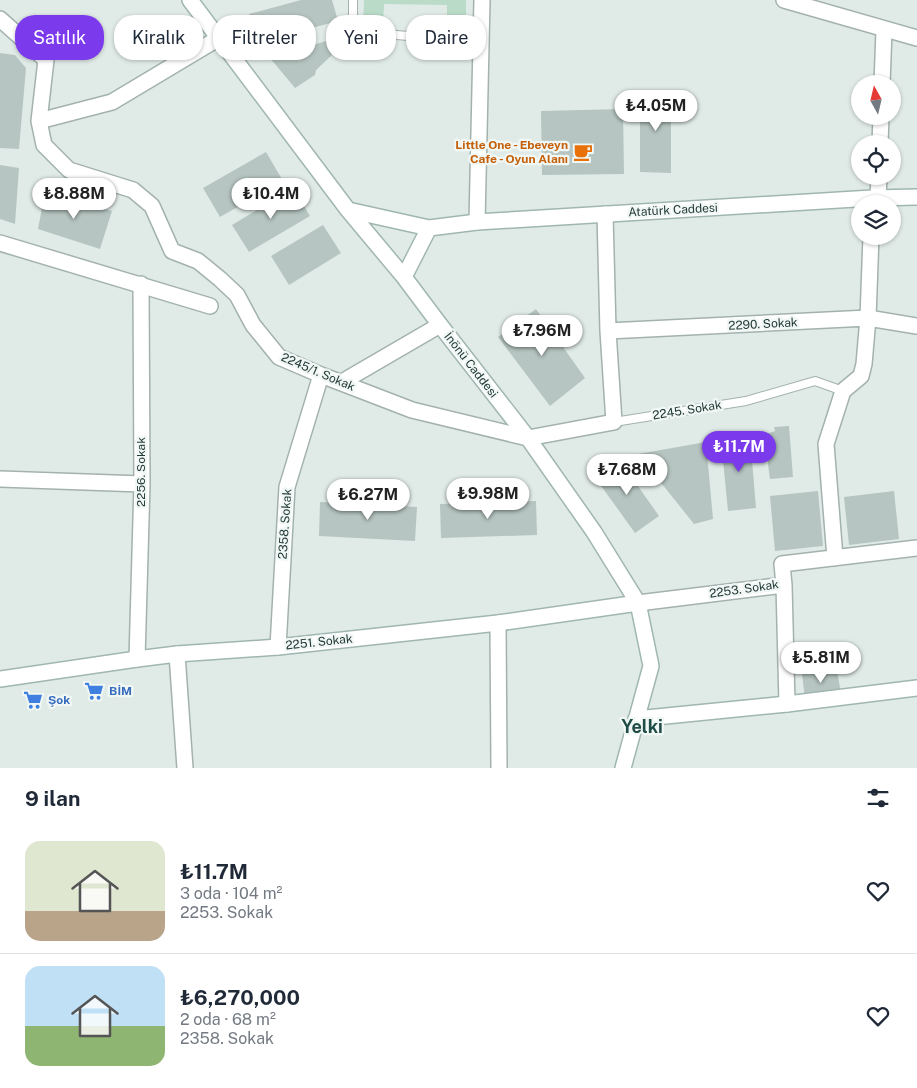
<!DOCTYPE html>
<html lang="tr">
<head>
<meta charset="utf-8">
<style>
	:root { --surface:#fff; --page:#f6f6f7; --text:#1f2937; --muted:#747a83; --line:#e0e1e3; --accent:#7c3aed }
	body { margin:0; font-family:"Public Sans",sans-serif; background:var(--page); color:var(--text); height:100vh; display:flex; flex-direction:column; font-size:19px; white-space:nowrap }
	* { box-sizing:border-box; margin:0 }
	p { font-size:16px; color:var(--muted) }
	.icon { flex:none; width:28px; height:28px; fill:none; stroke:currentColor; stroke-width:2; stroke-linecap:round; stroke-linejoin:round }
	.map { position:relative; height:768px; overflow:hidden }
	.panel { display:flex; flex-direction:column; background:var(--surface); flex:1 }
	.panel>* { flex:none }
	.guide { position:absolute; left:15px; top:15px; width:500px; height:45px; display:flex; gap:10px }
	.needle { width:32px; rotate:352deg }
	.fabs { position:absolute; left:851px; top:75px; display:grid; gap:10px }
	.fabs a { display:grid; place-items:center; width:50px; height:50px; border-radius:50%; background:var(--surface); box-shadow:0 1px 4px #0004; font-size:25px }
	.price { position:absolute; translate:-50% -42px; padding:0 11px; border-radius:18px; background:#fff; color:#222; font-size:16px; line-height:32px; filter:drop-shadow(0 1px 2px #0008) }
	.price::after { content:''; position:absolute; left:50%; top:30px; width:15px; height:11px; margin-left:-8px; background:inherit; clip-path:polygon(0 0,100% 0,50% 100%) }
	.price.selected { background:var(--accent); color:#fff }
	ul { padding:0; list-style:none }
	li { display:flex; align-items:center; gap:15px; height:125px; padding:0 25px }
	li+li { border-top:1px solid var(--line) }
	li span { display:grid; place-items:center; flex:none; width:140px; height:100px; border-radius:15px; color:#555 }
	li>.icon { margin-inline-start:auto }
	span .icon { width:60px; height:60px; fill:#fffc; stroke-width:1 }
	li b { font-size:21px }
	h2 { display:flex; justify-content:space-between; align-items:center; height:60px; padding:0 25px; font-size:21px }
	.chip { padding:0 18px; border-radius:20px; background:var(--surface); box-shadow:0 1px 4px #0004; font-size:18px; line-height:45px }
	.chip.selected { background:var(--accent); color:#fff }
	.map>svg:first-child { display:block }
	.green { fill:#badbc7 }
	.building { fill:#b6c5c1 }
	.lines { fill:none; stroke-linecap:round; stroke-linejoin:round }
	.lane-casing { stroke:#a3b2af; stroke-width:10 }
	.street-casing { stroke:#a3b2af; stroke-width:18 }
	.secondary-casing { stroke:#a0b6b1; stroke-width:18 }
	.lane { stroke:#fff; stroke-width:8 }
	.street { stroke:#fff; stroke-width:15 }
	.secondary { stroke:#fff; stroke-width:15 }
	.labels { text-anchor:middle; stroke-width:4.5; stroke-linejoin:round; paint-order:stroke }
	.food-label { font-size:12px; font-weight:bold; fill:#c56008; stroke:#f1f7f5; text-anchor:end }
	.street-label { font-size:12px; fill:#223a37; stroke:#f1f7f5 }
	.shop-label { font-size:12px; font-weight:bold; fill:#366cbe; stroke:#f1f7f5; text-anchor:start }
	.district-label { font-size:18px; font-weight:bold; fill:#1f4c47; stroke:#f1f7f5 }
</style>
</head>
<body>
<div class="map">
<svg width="917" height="768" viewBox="0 0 917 768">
	<rect width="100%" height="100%" fill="#e0ebe7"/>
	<path class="green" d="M364 0H466V28H447V5L384 4 383 27H363Z"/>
	<path class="building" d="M301 0H332L338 21 256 43 249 14Z
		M346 35 347 41 316 70 315 75 295 88 270 58Z
		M0 53 15 55 26 68 19 149 0 148Z
		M640 91H671V173L640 172Z
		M623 109 624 174 542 175 541 111Z
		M266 152 283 181 220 217 203 188Z
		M0 165 19 168 15 224 0 219Z
		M293 188 310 216 249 252 232 225Z
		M45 192 112 211 100 249 38 229Z
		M323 225 341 253 289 285 271 256Z
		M536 309 585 378 550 406 498 337Z
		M789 426 793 477 770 479 764 435 775 431 774 427Z
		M750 436 756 508 728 511 721 439Z
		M706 442 713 519 694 524 638 454Z
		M619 459 659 516 635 533 594 476Z
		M818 491 823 546 775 551 770 496Z
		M894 491 899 539 849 545 844 497Z
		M536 501 537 535 441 538 440 504Z
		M320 502 417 507 415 541 319 536Z
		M837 670 841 694 805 699 802 674Z"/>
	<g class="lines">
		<g class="lane-casing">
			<path id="lane" d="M353 0V25L360 32 481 42
				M614 422 746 401 815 381 843 391"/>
		</g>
		<g class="street-casing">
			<path id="street" d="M784 0 917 38
				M0 19 46 60 39 121 44 145 69 170 133 190 152 206 172 251 198 261 220 279 237 295 253 325 279 357 321 375 412 410 528 438 614 422 608 331 605 214
				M882 84 884 30
				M39 121 112 102 219 38
				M880 144 881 116
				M878 199 879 176
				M477 222 482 0
				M0 243 210 306
				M608 331 868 318 917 326
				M342 382 440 325
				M0 479 142 484
				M835 558 826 444 843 391 861 376 864 364 868 318 871 236
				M784 585 787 704
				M638 603 784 585 782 564 917 548
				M498 623 499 768
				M278 647 287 487 321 375
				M177 654 185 768
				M137 659 142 484 141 284"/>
		</g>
		<g class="secondary-casing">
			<path id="secondary" d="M190 0 348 210 404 277 440 325 528 438 594 532 638 603 651 666 623 768
				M348 210 429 228 477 222 872 198 917 197
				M404 277 429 228
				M0 679 137 659 177 654 278 647 498 623 638 603
				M636 719 787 704 917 688"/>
		</g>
		<use href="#lane" class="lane"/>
		<use href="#street" class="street"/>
		<use href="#secondary" class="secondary"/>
	</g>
	<defs>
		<g id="cafe-bare" transform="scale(1.5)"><path d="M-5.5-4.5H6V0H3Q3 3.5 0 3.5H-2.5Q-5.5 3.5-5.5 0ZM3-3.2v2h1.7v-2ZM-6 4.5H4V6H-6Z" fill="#e8710a" stroke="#f1f7f5" stroke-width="2.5" paint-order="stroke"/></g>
		<g id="supermarket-bare" transform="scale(1.5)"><path d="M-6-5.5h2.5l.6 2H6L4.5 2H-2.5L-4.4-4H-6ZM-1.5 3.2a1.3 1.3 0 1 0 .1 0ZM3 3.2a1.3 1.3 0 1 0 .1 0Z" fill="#3f7fe0" stroke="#f1f7f5" stroke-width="2.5" paint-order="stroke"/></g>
	</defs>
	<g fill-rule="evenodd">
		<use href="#cafe-bare" x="583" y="152"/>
		<use href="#supermarket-bare" x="94" y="691"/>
		<use href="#supermarket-bare" x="33" y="700"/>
	</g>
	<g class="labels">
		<g class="food-label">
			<text x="568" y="149">Little One - Ebeveyn<tspan x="568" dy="14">Cafe - Oyun Alanı</tspan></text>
		</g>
		<g class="street-label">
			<text transform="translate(673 210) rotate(-3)" y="4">Atatürk Caddesi</text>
			<text transform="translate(763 324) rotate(-3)" y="4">2290. Sokak</text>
			<text transform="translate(471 365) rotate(52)" y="4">İnönü Caddesi</text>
			<text transform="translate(318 372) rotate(23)" y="4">2245/1. Sokak</text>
			<text transform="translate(687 410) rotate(-9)" y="4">2245. Sokak</text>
			<text transform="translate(141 472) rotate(-90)" y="4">2256. Sokak</text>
			<text transform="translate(285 524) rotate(-86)" y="4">2358. Sokak</text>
			<text transform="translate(744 589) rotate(-8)" y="4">2253. Sokak</text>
			<text transform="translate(319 642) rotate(-6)" y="4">2251. Sokak</text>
		</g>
		<g class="shop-label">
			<text x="109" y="695">BİM</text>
			<text x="48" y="704">Şok</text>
		</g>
		<g class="district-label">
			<text x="642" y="733">Yelki</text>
		</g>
	</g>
</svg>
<div class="fabs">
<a><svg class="needle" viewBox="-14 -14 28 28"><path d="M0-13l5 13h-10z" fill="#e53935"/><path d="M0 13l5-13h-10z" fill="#747a83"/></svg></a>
<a><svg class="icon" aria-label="locate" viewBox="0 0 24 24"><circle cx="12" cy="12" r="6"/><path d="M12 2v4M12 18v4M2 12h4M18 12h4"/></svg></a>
<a><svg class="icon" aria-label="layers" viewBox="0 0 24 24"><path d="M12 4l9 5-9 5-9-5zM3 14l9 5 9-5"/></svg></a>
</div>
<b class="price" style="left:656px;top:132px">₺4.05M</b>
<b class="price" style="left:74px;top:220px">₺8.88M</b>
<b class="price" style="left:271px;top:220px">₺10.4M</b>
<b class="price" style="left:542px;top:357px">₺7.96M</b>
<b class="price selected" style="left:739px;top:473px">₺11.7M</b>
<b class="price" style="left:627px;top:496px">₺7.68M</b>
<b class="price" style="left:488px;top:520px">₺9.98M</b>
<b class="price" style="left:368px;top:521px">₺6.27M</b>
<b class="price" style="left:821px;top:684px">₺5.81M</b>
<div class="guide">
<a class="chip selected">Satılık</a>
<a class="chip">Kiralık</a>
<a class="chip">Filtreler</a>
<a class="chip">Yeni</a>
<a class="chip">Daire</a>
</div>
</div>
<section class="panel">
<h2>9 ilan<svg class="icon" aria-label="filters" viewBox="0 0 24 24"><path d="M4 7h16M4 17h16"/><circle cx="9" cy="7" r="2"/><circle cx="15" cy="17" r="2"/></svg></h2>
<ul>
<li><span style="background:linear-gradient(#dfe7d0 70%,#b9a48a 0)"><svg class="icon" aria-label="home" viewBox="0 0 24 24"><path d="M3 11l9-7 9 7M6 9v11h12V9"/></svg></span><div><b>₺11.7M</b><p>3 oda · 104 m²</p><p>2253. Sokak</p></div><svg class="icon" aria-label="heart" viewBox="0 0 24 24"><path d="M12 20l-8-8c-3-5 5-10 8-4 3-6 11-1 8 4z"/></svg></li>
<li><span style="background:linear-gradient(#bfe0f5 60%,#8fb573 0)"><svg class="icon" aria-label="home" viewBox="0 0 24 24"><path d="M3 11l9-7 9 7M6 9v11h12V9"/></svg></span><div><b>₺6,270,000</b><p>2 oda · 68 m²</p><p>2358. Sokak</p></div><svg class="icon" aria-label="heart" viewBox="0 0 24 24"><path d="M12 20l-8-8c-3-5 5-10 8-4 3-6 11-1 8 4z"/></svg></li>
</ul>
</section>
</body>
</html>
